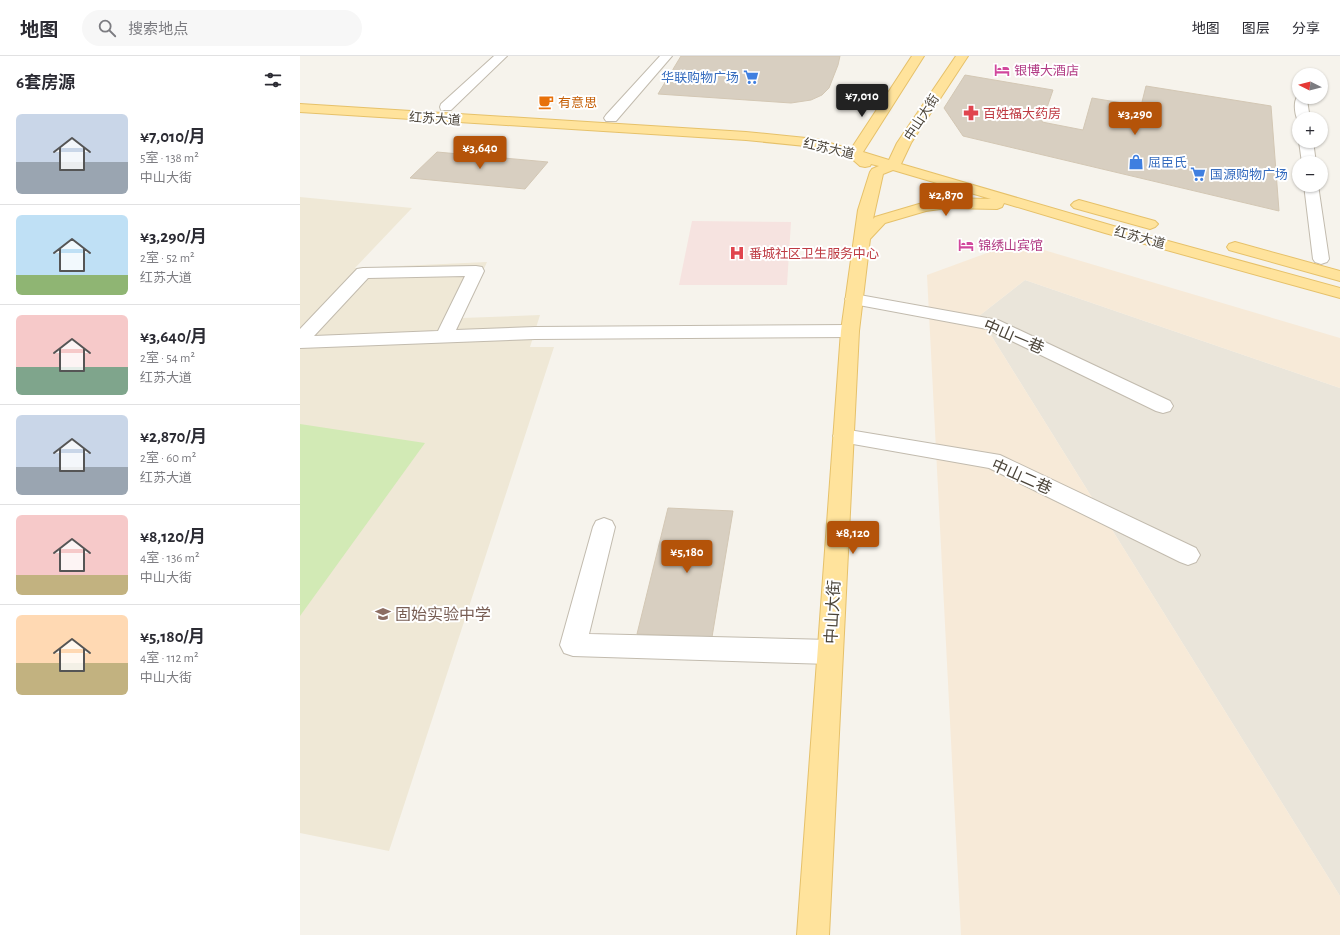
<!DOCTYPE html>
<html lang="zh">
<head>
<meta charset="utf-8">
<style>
	:root { --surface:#fff; --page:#f7f7f7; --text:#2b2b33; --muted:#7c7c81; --line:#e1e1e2; --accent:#b45309 }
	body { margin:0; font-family:"Alegreya Sans","Noto Sans SC",sans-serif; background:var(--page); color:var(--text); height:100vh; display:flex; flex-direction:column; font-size:15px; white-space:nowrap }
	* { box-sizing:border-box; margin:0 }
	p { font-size:13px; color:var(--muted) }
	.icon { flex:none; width:22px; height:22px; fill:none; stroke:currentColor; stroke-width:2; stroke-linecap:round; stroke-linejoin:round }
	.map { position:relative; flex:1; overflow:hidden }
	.drawer { display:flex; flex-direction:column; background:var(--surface); width:300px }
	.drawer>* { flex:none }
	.needle { width:26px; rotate:276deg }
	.buttons { position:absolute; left:992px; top:12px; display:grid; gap:8px }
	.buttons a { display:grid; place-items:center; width:36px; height:36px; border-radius:50%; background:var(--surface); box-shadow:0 1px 3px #0004; font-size:20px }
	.price { position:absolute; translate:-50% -34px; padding:0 9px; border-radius:4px; background:var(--accent); color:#fff; font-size:13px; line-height:26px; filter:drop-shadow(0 1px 2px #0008) }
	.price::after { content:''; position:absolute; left:50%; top:24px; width:12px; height:9px; margin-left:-6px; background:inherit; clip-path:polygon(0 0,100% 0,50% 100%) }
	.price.selected { background:#222; color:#fff }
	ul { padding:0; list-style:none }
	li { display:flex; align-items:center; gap:12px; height:100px; padding:0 16px }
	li+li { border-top:1px solid var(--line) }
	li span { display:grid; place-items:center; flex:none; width:112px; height:80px; border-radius:6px; color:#555 }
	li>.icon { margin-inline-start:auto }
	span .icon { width:48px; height:48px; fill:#fffc; stroke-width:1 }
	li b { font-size:17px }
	h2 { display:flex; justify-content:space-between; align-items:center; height:48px; padding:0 16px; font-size:17px }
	header { display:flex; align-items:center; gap:24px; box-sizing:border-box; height:56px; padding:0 20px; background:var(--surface); border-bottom:1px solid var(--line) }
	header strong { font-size:19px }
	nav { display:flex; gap:22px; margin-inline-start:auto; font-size:14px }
	.search { width:280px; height:36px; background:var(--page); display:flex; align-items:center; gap:10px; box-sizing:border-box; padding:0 14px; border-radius:22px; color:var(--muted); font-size:15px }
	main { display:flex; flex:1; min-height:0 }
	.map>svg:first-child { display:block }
	.residential { fill:#eae5da }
	.commercial { fill:#f7ead8 }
	.education { fill:#efe8d6 }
	.medical { fill:#f6e3e0 }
	.green { fill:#d2eab5 }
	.building { fill:#d8cfc1; stroke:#d3c7b4 }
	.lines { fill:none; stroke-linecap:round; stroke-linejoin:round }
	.minor-casing { stroke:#c2bbae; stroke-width:2 }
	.major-casing { stroke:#e6c16a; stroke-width:2 }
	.minor { fill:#fff; fill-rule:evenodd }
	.major { fill:#ffe39c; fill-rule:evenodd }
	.labels { text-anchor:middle; stroke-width:4; stroke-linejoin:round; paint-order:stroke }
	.far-hotel-label { font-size:13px; fill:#b23c85; stroke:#fff; text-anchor:start }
	.far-shop-label { font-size:13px; fill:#366cbe; stroke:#fff; text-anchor:start }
	.far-food-label { font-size:13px; fill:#c56008; stroke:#fff; text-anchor:start }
	.far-health-label { font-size:13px; fill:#be3a42; stroke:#fff; text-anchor:start }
	.far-street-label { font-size:13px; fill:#4b4439; stroke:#fff }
	.street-label { font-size:16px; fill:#4b4439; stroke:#fff }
	.education-label { font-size:16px; fill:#785e54; stroke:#fff; text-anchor:start }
</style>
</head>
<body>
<header>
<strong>地图</strong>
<div class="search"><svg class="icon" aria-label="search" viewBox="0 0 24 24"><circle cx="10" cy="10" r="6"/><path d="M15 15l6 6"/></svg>搜索地点</div>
<nav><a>地图</a><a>图层</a><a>分享</a></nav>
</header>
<main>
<section class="drawer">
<h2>6套房源<svg class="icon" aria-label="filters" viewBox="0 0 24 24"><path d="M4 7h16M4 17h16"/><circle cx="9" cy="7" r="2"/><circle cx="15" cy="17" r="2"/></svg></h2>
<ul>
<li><span style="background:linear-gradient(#c9d6e8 60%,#9aa5b1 0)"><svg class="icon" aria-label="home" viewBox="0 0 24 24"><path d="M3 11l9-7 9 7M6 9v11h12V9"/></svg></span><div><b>¥7,010/月</b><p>5室 · 138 m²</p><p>中山大街</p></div></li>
<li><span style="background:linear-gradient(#bfe0f5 75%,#8fb573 0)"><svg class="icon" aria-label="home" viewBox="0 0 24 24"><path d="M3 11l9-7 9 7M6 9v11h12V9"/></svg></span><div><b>¥3,290/月</b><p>2室 · 52 m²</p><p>红苏大道</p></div></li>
<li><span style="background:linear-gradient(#f6c9c9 65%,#7fa58c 0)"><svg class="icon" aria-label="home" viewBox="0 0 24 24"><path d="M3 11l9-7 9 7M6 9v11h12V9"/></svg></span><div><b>¥3,640/月</b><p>2室 · 54 m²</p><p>红苏大道</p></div></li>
<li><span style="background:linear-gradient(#c9d6e8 65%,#9aa5b1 0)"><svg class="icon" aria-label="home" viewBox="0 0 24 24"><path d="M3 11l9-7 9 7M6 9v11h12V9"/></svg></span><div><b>¥2,870/月</b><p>2室 · 60 m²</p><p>红苏大道</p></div></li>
<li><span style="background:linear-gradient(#f6c9c9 75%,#c2b280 0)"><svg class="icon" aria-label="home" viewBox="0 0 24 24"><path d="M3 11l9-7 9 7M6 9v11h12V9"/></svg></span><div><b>¥8,120/月</b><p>4室 · 136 m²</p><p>中山大街</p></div></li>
<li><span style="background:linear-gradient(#ffd9b3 60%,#c2b280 0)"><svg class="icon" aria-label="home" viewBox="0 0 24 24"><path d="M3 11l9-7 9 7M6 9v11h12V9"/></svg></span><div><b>¥5,180/月</b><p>4室 · 112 m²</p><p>中山大街</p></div></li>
</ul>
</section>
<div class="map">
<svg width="1040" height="879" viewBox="0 0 1040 879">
	<rect width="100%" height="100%" fill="#f6f3ec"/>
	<path class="residential" d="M725 224 1040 332V840L679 260Z"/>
	<path class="commercial" d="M717 186 1040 282V332L725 224 679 260 1040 840V879H661L627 219Z"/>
	<path class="education" d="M0 141 112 152 55 212 187 206 162 262 240 259 230 291H254L89 795 0 777Z"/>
	<path class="medical" d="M392 165 491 166 487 229H379Z"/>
	<path class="green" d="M0 368 125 387 0 560Z"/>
	<path class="building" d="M381 0H540L538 9 529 32 522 39 511 44 491 47 358 38Z
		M665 19 753 34 742 66 783 74 792 42 841 50 846 30 971 50 979 155 663 80 644 52Z
		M137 96 248 106 225 133 110 122Z
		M368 452 433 455 412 581 337 578Z"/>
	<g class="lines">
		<g class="minor-casing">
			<path id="minor" d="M194 0H207L151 54H141L140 51 141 48Z
				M360 0H372L316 65H306L304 62 306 59Z
				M997 41H1005L1007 44 1010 63H999V66C995 61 993 47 997 41Z
				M999 85H1013L1016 107H1002Z
				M1004 129H1018L1029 203 1027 206 1021 208 1015 206 1013 203Z
				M176 210 182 211 184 215 156 274 235 271 550 269 556 271 559 275 556 279 550 281 235 283 0 292V273L57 213 63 212ZM165 220 138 275 14 280 68 222Z
				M554 238 698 264 870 345 873 350 870 355 863 357 856 355 687 273 548 247 545 243 548 239Z
				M543 373 700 399 896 492 900 499 896 506 888 509 880 506 689 412 536 385 533 380 536 375Z
				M304 462 312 465 315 471 289 578 530 584 539 588 543 596 539 604 530 608 273 600 264 597 260 589 293 471 296 465Z"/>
		</g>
		<g class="major-casing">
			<path id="major" d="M612 0H624L563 96 589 104 597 87 656 0H668L611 87 601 108 817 171 1040 232V242L805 177 704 147 702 151 697 153 647 152 626 155 585 167 570 183 559 275 529 879H497L541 275 558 154 570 116 572 113 579 110 571 108 570 110 565 111 560 110 551 102 515 91 446 84 0 56V48L446 76 516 83 551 93ZM593 114 691 143 647 142 619 148 575 161 573 163 583 118Z
				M779 144 855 165 858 168 855 171 850 173 774 152 771 149 774 146Z
				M935 186 1040 215V225L929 194 927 191 929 188Z"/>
		</g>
		<use href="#minor" class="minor"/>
		<use href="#major" class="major"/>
	</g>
	<defs>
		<g id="hotel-bare" transform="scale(1.2)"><path d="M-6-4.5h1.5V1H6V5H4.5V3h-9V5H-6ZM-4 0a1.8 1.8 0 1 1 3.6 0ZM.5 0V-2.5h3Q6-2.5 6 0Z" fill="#d1479c" stroke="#fff" stroke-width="2.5" paint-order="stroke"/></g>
		<g id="supermarket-bare" transform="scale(1.2)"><path d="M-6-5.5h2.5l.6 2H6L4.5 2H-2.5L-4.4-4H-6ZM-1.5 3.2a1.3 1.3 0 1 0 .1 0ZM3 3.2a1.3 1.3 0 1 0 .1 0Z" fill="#3f7fe0" stroke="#fff" stroke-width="2.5" paint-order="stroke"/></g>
		<g id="cafe-bare" transform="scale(1.2)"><path d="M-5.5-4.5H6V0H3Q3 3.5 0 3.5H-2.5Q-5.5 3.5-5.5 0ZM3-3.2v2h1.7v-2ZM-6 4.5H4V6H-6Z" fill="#e8710a" stroke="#fff" stroke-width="2.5" paint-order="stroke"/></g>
		<g id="pharmacy-bare" transform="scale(1.2)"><path d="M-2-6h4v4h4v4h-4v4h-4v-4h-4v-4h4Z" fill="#e0444e" stroke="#fff" stroke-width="2.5" paint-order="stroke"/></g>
		<g id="shop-bare" transform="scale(1.2)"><path d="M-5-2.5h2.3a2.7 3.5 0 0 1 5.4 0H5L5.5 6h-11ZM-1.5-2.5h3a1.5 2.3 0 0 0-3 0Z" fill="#3f7fe0" stroke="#fff" stroke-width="2.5" paint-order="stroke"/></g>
		<g id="hospital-bare" transform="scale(1.2)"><path d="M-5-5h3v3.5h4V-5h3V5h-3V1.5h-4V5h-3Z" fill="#e0444e" stroke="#fff" stroke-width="2.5" paint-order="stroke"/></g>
		<g id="school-bare" transform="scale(1.2)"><path d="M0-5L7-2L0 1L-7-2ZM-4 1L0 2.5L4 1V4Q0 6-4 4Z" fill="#8d6e63" stroke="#fff" stroke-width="2.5" paint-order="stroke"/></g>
	</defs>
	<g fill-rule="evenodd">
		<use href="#hotel-bare" x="702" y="14"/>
		<use href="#supermarket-bare" x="451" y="21"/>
		<use href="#cafe-bare" x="246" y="46"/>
		<use href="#pharmacy-bare" x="671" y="57"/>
		<use href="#shop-bare" x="836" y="106"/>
		<use href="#supermarket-bare" x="898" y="118"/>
		<use href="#hotel-bare" x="666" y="189"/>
		<use href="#hospital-bare" x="437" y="197"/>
		<use href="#school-bare" x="83" y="558"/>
	</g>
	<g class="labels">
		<g class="far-hotel-label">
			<text x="714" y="19">银博大酒店</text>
			<text x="678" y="194">锦绣山宾馆</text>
		</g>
		<g class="far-shop-label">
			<text x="439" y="26" text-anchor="end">华联购物广场</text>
			<text x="848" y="111">屈臣氏</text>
			<text x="910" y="123">国源购物广场</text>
		</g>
		<g class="far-food-label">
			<text x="258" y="51">有意思</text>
		</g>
		<g class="far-health-label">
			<text x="683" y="62">百姓福大药房</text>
			<text x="449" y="202">番城社区卫生服务中心</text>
		</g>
		<g class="far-street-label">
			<text transform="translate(621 61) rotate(-57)" y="5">中山大街</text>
			<text transform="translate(135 62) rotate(4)" y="5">红苏大道</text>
			<text transform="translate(529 92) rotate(13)" y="5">红苏大道</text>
			<text transform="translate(840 181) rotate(15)" y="5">红苏大道</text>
		</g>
		<g class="street-label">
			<text transform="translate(714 280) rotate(23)" y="6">中山一巷</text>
			<text transform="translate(722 420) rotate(24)" y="6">中山二巷</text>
			<text transform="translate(532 556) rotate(-87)" y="6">中山大街</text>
		</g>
		<g class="education-label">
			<text x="95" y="564">固始实验中学</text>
		</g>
	</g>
</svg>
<div class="buttons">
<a><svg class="needle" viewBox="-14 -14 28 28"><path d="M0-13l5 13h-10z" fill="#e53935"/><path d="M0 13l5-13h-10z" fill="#7c7c81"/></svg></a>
<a>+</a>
<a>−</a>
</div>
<b class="price selected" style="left:562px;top:62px">¥7,010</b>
<b class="price" style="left:835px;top:80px">¥3,290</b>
<b class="price" style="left:180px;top:114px">¥3,640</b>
<b class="price" style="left:646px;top:161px">¥2,870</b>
<b class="price" style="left:553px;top:499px">¥8,120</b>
<b class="price" style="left:387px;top:518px">¥5,180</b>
</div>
</main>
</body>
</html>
